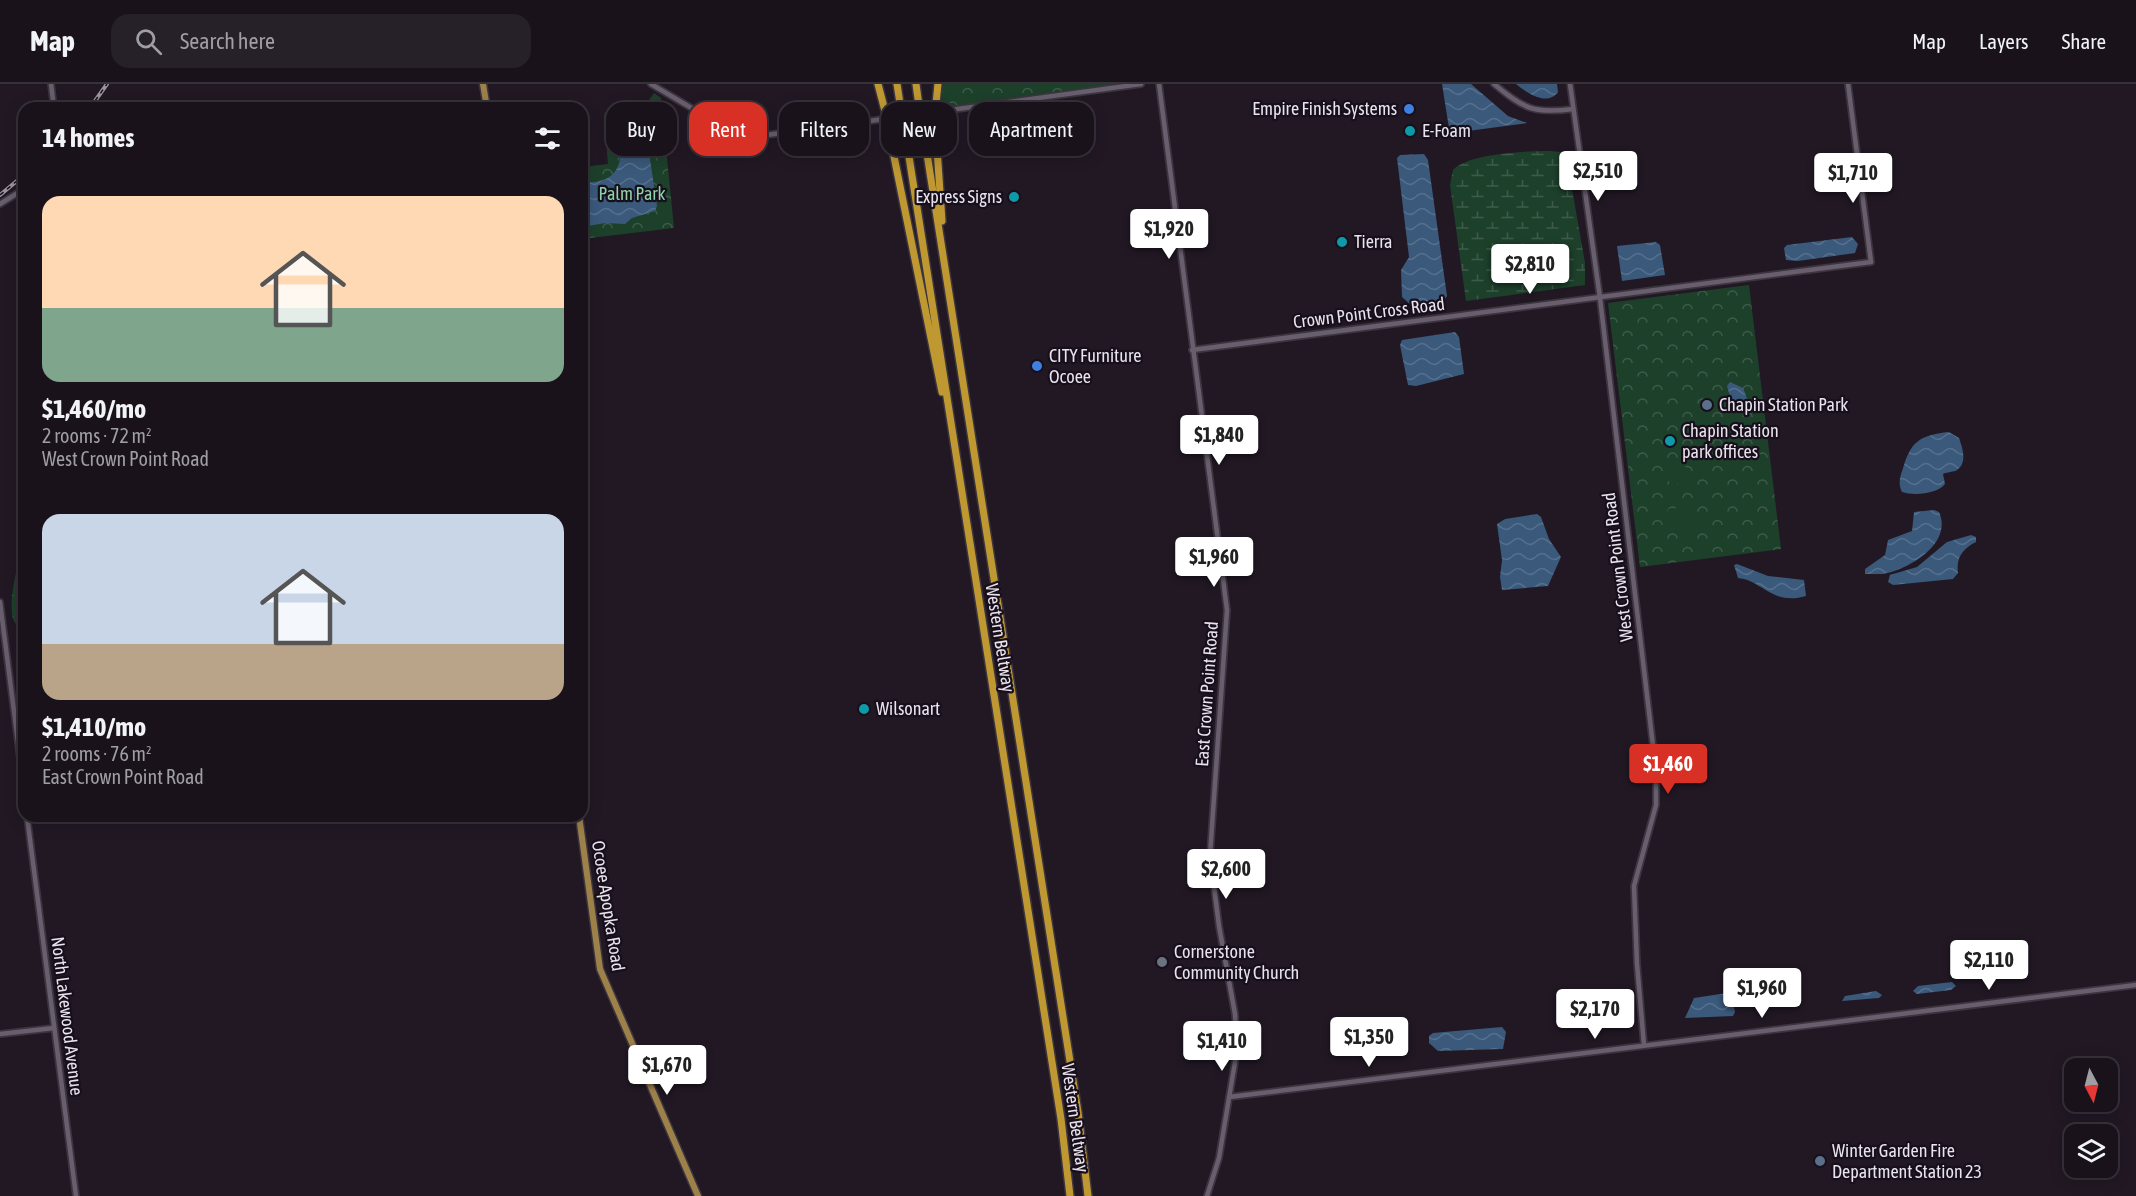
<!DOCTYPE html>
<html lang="en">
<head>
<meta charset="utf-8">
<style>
	:root { --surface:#19121b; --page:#262028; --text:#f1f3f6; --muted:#9f9ea3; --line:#37323a; --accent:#d93025 }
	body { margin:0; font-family:"Asap Condensed",sans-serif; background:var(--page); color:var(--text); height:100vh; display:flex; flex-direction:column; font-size:22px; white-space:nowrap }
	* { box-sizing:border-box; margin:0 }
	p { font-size:20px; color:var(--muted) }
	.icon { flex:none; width:33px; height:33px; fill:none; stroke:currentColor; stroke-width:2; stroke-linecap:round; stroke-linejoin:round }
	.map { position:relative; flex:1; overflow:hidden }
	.sheet { position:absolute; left:18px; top:18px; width:570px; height:720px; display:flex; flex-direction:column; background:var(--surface); border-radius:18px; box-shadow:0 3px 15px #0003,0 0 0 2px var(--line) }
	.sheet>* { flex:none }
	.top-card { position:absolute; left:606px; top:18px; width:570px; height:54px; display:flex; gap:12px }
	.needle { width:39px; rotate:173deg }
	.tools { position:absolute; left:2064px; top:974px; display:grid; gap:12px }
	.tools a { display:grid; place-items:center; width:54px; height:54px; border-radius:12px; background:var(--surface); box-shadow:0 3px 15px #0003,0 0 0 2px var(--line); font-size:30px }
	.price { position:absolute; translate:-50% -51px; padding:0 14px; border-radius:6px; background:#fff; color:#222; font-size:20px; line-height:39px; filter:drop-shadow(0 2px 3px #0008) }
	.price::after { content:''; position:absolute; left:50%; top:36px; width:18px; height:14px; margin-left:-9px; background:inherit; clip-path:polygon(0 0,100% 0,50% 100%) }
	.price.on { background:var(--accent); color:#fff }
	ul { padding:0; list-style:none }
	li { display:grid; align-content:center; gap:12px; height:318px; padding:0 24px }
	li span { display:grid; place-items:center; height:186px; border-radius:18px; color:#555 }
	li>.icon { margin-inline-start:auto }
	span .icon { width:108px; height:108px; fill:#fffc; stroke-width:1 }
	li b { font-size:26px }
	h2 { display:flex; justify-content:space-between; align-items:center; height:72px; padding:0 24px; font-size:26px }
	.chip { padding:0 21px; border-radius:18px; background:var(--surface); box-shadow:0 3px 15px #0003,0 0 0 2px var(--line); font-size:21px; line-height:54px }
	.chip.on { background:var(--accent); color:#fff }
	header { display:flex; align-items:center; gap:36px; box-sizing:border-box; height:84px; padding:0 30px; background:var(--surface); border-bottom:2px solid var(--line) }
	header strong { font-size:28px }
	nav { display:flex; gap:33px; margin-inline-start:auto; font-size:21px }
	.search { width:420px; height:54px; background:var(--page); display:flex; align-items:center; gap:15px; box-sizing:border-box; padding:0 21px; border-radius:18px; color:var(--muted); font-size:22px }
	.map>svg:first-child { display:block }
	.forest { fill:url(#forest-crowns) }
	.wetland { fill:url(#wetland-marsh) }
	.pitch { fill:#1d402b }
	.water { fill:url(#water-waves) }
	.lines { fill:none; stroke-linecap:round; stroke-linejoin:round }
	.minor-casing { stroke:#3b353e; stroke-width:8 }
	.major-casing { stroke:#3b353e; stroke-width:9 }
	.highway-casing { stroke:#3b353e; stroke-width:10 }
	.minor { stroke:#695e6e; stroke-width:4.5 }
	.major { stroke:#9d8149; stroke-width:6 }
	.highway { stroke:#bf9831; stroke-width:7 }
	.rail-casing { stroke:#9b949e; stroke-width:4 }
	.rail { stroke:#170f1b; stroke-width:1.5; stroke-dasharray:4.5; stroke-linecap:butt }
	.highway-bridge-casing { stroke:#3b353e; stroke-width:10; stroke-linecap:butt }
	.highway-bridge { stroke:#bf9831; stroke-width:7 }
	.shop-dot { fill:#3f7fe0; stroke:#170f1b; stroke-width:2 }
	.culture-dot { fill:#0f9aa8; stroke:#170f1b; stroke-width:2 }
	.service-dot { fill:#5c6f8a; stroke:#170f1b; stroke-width:2 }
	.worship-dot { fill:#6b7280; stroke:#170f1b; stroke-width:2 }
	.labels { text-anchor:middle; stroke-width:4.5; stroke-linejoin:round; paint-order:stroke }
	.poi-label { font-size:18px; fill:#e9e3ec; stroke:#170f1b; text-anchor:start }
	.park-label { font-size:18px; fill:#8dd5a8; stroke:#170f1b }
	.street-label { font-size:18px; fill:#e9e3ec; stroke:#170f1b }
</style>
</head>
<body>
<header>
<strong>Map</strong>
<div class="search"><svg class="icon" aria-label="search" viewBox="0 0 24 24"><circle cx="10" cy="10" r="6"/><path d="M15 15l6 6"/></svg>Search here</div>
<nav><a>Map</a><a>Layers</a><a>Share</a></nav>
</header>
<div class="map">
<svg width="2136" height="1112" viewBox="0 0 2136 1112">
	<defs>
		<pattern id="forest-crowns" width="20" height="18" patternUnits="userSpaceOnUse" patternTransform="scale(1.5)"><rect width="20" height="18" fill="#1d402b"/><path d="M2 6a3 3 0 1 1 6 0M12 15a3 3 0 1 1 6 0" fill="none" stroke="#3e5b4a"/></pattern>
		<pattern id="wetland-marsh" width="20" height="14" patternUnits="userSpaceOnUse" patternTransform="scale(1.5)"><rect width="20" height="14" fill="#1d402b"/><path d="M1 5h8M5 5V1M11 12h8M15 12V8" fill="none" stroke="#3e5b4a"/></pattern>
		<pattern id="water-waves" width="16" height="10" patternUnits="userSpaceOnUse" patternTransform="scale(1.5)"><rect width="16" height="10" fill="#3a597b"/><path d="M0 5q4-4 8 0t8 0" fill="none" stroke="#56718e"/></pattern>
	</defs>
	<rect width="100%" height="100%" fill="#211824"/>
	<path class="forest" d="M939 0H1114L935 29Z
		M654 9 661 14 674 144 582 155V83L608 80 604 32 605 28 616 31 641 28Z
		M1749 201 1781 465 1640 483 1608 219Z"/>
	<path class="wetland" d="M1550 67 1561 68 1567 76 1585 179V201L1466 217 1450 101 1453 86C1468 69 1528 67 1550 67Z
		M24 462V541C0 549 17 478 24 462Z"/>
	<path class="pitch" d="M1678 378 1687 384 1676 402 1667 396Z
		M1690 423 1692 425 1695 446 1669 449 1668 425Z"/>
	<path class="water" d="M1442 0H1471L1508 32 1527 39 1453 49 1449 44Z
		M1516 0H1557L1558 8C1547 23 1527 9 1516 0Z
		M645 39 650 48V75L657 122 655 127 632 134 625 140 605 139 582 143V98C621 101 624 76 619 45L630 40Z
		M1424 70 1428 76 1447 212 1443 217 1411 221 1402 213 1401 186 1409 173 1397 74 1400 71Z
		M1852 153 1858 160 1855 169 1798 177 1786 176 1784 164 1787 161Z
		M1656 158 1660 161 1665 191 1622 197 1617 162Z
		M1455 248 1459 253 1464 290 1416 302 1408 301 1400 261 1402 256Z
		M1730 298 1743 304 1749 320 1746 326H1741L1731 316 1727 302Z
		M1949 348 1959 354C1962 363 1968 378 1957 386 1954 388 1947 388 1943 390L1945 400C1937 410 1914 412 1902 408 1897 398 1901 391 1904 381 1912 356 1922 351 1949 348Z
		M1934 426 1939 428C1953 459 1910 485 1883 490 1878 490 1871 490 1865 490V485L1885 471 1888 456 1912 447 1914 428Z
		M1537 430 1541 433 1549 455 1561 473 1548 502 1502 506 1500 493 1502 476 1497 440 1505 435Z
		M1971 451 1976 453V458C1962 465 1956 474 1958 489L1953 495 1893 501 1888 498 1890 491 1917 483 1947 458Z
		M1737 480 1768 492 1804 496 1806 512C1772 522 1762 496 1738 494L1734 481Z
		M1952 898 1956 902 1951 906 1917 910 1913 907 1918 902Z
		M1876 907 1882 911 1879 914 1842 917 1845 912Z
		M1727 909 1732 914 1735 928 1733 932 1685 934 1694 914Z
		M1502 943 1506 948 1503 965 1438 967 1429 959V952L1433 949Z"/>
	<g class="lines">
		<g class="minor-casing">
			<path id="minor" d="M51 0 54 24
				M651 0 725 44 752 53 1141 0
				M1159 0 1227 526 1210 771 1219 842 1235 930 1237 966 1219 1074 1207 1112
				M1494 0C1524 25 1534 30 1573 25
				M1570 0 1600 214 1656 687V721L1634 802 1637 880 1644 961
				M0 120 24 105
				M1192 266 1871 178 1848 0
				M0 518 24 705
				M27 732 76 1112
				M0 950 54 944
				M1229 1013 2136 901"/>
		</g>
		<g class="major-casing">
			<path id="major" d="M483 0 487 24
				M579 732 600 885 698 1112"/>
		</g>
		<g class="highway-casing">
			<path id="highway" d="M878 0 885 27
				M897 0 901 26
				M916 0 919 22
				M936 20 938 0
				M935 36 942 137
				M922 38 1078 1028 1088 1112
				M904 41 1061 1035 1070 1112
				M888 43 942 308"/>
		</g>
		<use href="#minor" class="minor"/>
		<use href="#major" class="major"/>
		<use href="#highway" class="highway"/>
		<g class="rail-casing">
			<path id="rail" d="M90 24 107 0
				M0 111 24 91"/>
		</g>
		<use href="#rail" class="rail"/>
		<g class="highway-bridge-casing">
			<path id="highway-bridge" d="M919 22 922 38
				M901 26 904 41
				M885 27 888 43
				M935 36 936 20"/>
		</g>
		<use href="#highway-bridge" class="highway-bridge"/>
	</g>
	<g class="shop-dot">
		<circle cx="1409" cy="25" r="6"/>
		<circle cx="1037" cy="282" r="6"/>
	</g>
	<g class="culture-dot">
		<circle cx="1410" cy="47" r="6"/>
		<circle cx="1014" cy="113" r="6"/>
		<circle cx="1342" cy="158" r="6"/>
		<circle cx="1670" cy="357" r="6"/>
		<circle cx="864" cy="625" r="6"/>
	</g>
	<g class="service-dot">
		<circle cx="1707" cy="321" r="6"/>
		<circle cx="1820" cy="1077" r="6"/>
	</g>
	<circle class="worship-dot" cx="1162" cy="878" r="6"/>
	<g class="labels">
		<g class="poi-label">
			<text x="1397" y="31" text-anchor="end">Empire Finish Systems</text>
			<text x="1422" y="53">E-Foam</text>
			<text x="1002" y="119" text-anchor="end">Express Signs</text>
			<text x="1354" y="164">Tierra</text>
			<text x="1049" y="278">CITY Furniture<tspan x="1049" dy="21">Ocoee</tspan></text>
			<text x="1719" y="327">Chapin Station Park</text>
			<text x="1682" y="353">Chapin Station<tspan x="1682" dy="21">park offices</tspan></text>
			<text x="876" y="631">Wilsonart</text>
			<text x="1174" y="874">Cornerstone<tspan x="1174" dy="21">Community Church</tspan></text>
			<text x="1832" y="1073">Winter Garden Fire<tspan x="1832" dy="21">Department Station 23</tspan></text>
		</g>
		<g class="park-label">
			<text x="632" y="116">Palm Park</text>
		</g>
		<g class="street-label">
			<text transform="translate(1369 229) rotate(-7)" y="6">Crown Point Cross Road</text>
			<text transform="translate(1618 483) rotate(-97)" y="6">West Crown Point Road</text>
			<text transform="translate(1000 554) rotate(81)" y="6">Western Beltway</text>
			<text transform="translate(1207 610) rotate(-86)" y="6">East Crown Point Road</text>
			<text transform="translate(608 822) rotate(81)" y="6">Ocoee Apopka Road</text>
			<text transform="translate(67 932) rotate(83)" y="6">North Lakewood Avenue</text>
			<text transform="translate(1075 1034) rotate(82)" y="6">Western Beltway</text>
		</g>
	</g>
</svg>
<div class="tools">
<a><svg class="needle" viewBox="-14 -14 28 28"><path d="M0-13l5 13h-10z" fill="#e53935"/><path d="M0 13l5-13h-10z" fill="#9f9ea3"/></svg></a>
<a><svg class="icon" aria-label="layers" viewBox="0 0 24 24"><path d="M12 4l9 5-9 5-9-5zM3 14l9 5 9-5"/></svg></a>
</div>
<b class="price" style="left:1598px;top:118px">$2,510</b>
<b class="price" style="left:1853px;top:120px">$1,710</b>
<b class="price" style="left:1169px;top:176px">$1,920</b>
<b class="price" style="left:1530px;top:211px">$2,810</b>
<b class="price" style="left:1219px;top:382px">$1,840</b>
<b class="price" style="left:1214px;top:504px">$1,960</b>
<b class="price on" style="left:1668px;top:711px">$1,460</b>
<b class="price" style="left:1226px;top:816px">$2,600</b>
<b class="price" style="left:1989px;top:907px">$2,110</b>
<b class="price" style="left:1762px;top:935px">$1,960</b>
<b class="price" style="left:1595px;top:956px">$2,170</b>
<b class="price" style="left:1369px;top:984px">$1,350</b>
<b class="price" style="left:1222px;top:988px">$1,410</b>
<b class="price" style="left:667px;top:1012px">$1,670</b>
<div class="top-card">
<a class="chip">Buy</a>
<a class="chip on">Rent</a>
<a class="chip">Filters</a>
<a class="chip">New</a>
<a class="chip">Apartment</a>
</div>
<section class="sheet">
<h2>14 homes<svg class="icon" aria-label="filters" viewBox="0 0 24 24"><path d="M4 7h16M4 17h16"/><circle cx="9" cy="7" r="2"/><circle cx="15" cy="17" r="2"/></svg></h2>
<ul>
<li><span style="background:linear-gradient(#ffd9b3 60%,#7fa58c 0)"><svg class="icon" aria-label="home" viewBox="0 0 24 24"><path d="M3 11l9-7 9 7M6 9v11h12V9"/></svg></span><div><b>$1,460/mo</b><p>2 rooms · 72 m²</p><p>West Crown Point Road</p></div></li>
<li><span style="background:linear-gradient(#c9d6e8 70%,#b9a48a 0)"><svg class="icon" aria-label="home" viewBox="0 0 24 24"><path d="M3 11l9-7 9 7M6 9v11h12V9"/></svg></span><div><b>$1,410/mo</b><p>2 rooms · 76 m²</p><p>East Crown Point Road</p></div></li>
</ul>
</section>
</div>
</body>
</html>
